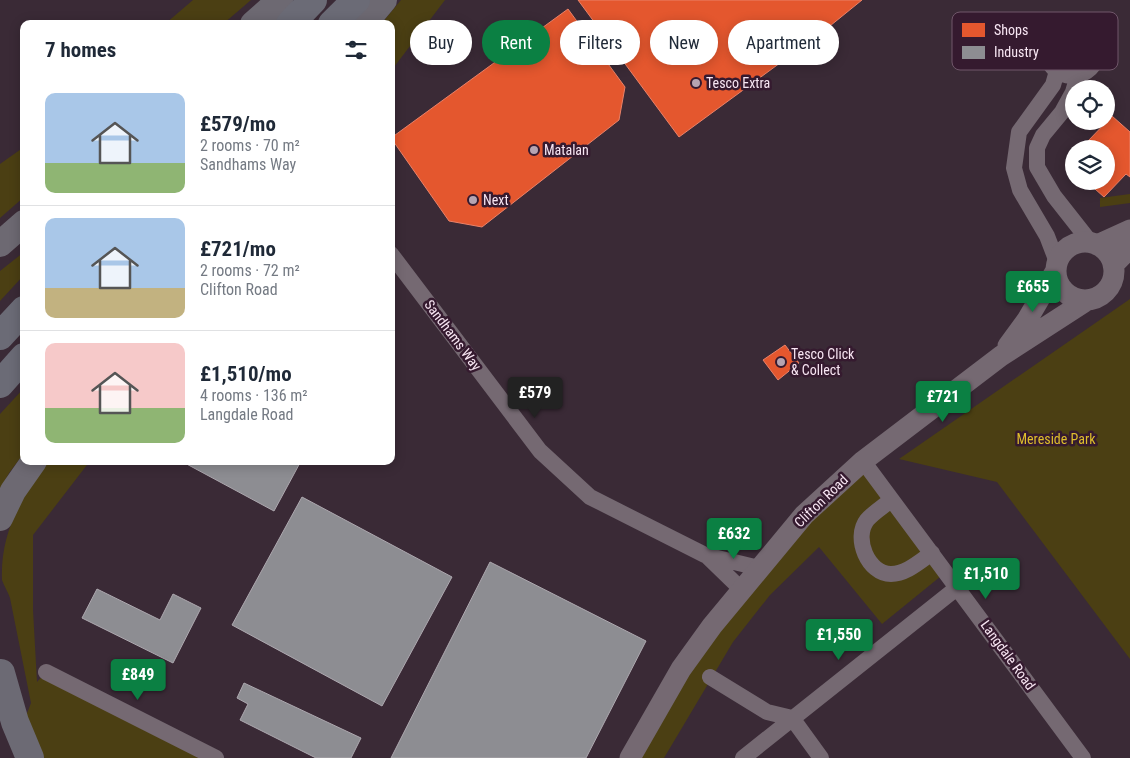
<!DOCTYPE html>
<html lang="en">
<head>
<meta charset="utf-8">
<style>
	:root { --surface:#fff; --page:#f2f2f3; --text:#1f2937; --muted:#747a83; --line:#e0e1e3; --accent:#0b8043 }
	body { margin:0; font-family:"Roboto Condensed",sans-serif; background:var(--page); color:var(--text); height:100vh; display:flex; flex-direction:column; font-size:19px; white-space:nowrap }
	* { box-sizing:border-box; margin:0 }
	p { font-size:16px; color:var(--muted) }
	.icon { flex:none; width:28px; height:28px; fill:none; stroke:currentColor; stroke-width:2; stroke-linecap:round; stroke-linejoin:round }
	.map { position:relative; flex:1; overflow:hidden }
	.details { position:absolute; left:20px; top:20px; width:375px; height:445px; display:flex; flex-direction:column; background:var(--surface); border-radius:10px; box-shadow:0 2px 12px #0003 }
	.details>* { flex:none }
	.banner { position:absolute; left:410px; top:20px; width:475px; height:45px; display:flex; gap:10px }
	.fabs { position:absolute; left:1065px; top:80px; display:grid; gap:10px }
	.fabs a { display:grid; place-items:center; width:50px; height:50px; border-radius:50%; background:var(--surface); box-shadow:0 2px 12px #0003; font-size:25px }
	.price { position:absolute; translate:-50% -42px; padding:0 11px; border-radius:5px; background:var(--accent); color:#fff; font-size:16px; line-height:32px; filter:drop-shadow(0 1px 2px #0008) }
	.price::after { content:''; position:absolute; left:50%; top:30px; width:15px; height:11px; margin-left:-8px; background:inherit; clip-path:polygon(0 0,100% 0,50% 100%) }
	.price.active { background:#222; color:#fff }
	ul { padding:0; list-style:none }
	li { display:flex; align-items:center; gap:15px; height:125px; padding:0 25px }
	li+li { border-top:1px solid var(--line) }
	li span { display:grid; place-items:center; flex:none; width:140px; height:100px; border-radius:10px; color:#555 }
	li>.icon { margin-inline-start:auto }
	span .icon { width:60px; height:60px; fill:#fffc; stroke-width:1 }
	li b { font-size:21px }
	h2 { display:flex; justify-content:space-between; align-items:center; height:60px; padding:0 25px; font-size:21px }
	.chip { padding:0 18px; border-radius:22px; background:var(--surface); box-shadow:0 2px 12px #0003; font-size:18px; line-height:45px }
	.chip.active { background:var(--accent); color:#fff }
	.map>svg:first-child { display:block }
	.green { fill:#4b3f13 }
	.shops { fill:#e4572e; stroke:#ea8269 }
	.industry { fill:#8d8d92; stroke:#ada8af }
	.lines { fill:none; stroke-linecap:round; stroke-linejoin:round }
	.minor { stroke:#756972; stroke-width:16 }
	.tertiary { stroke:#756972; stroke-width:21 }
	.primary { stroke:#6d6972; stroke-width:26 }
	.trunk { stroke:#6c6a74; stroke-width:28 }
	.motorway { stroke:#6b6b76; stroke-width:28 }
	.poi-dot { fill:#b6a4b1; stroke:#351a2f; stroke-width:2 }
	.labels { text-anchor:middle; stroke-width:5; stroke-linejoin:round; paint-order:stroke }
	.poi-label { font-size:14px; fill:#f8e6f3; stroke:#351a2f; text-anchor:start }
	.street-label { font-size:14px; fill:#f8e6f3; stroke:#351a2f }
	.park-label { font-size:14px; fill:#dfbe2c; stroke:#351a2f }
	.key { fill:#351a2f; stroke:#70576a; stroke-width:1 }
	.key-label { font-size:14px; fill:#f8e6f3 }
</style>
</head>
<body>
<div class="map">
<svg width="1130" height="758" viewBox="0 0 1130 758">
	<rect width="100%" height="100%" fill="#3a2a36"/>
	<path class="green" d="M193 0H251L223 24H165Z
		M401 0H445L391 71V24H381Z
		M24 147V197L0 218V164Z
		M1130 194V203L1100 207V198Z
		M24 252V275L0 301V271Z
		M1130 299V659L997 482 899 459Z
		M24 388V453L9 473 0 490V414Z
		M45 461H90L33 535V610L37 682 46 672 216 758H32L24 721 31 703 10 598C8 592 4 586 2 580 0 534 21 498 45 461Z
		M863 461 946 572 882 624 819 547 770 595 733 642 664 758H630L681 669Z"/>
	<path class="shops" d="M578 0H862L825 30 679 137Z
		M568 9 625 87 619 120 482 227 449 221 391 138Z
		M1112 116 1130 132V177L1126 174 1104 197 1086 181H1106V149H1097L1088 141Z
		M785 345 799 363 778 380 763 360Z"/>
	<path class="industry" d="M181 461H301L274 511Z
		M302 497 452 577 382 706 232 625Z
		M490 562 646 641 586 758H391Z
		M97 589 160 620 173 594 201 608 173 663 82 618Z
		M244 683 361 738 351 758H316L240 720 248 704 237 698Z"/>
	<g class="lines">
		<path class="minor" d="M1046 50a26 26 0 1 1 52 0a26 26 0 1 1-52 0Z
			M1078 75 1073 92 1062 112 1043 135 1037 148V167L1054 196 1091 243
			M391 254 540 451 590 497 705 555 759 568
			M1057 262 1047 236 1020 190 1014 168 1019 132 1053 85 1057 71
			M863 461 1083 758
			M891 500C884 506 874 512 867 520 853 538 868 574 891 574 906 574 919 562 932 553
			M707 556 741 589
			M46 672 216 758
			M710 677 767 712 792 718 821 758
			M743 758 958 587"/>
		<path class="tertiary" d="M1056 271a29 29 0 1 1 58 0a29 29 0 1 1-58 0Z
			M1097 245 1130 230
			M1113 265 1130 248
			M1008 346 1027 320 1055 272
			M630 758 681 669 712 626 804 515 863 461 1001 356 1086 301"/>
		<path class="primary" d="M253 24 280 0
			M364 24 384 0
			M0 244 24 223
			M0 518 13 491 34 461"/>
		<path class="trunk" d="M1 673 15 722 30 758"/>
		<path class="motorway" d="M290 24 313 0
			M332 24 356 0
			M0 336 24 310
			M0 384 24 357"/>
	</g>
	<g class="poi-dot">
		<circle cx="696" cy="83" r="5"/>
		<circle cx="534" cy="150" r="5"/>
		<circle cx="473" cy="200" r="5"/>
		<circle cx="781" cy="362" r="5"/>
	</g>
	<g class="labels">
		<g class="poi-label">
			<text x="706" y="88">Tesco Extra</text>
			<text x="544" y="155">Matalan</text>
			<text x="483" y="205">Next</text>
			<text x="791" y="359">Tesco Click<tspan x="791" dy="16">&amp; Collect</tspan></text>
		</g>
		<g class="street-label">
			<text transform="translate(453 335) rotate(53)" y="5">Sandhams Way</text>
			<text transform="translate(821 501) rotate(-44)" y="5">Clifton Road</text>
			<text transform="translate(1008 655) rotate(54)" y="5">Langdale Road</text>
		</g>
		<g class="park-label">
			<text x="1056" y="444">Mereside Park</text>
		</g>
	</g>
	<rect x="952" y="12" width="166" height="58" rx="8" class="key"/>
	<rect x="962" y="23" width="23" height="14" fill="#e4572e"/>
	<rect x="962" y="46" width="23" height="13" fill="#8d8d92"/>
	<g class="key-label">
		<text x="994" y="35">Shops</text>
		<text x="994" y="57">Industry</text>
	</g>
</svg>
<div class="fabs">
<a><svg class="icon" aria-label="locate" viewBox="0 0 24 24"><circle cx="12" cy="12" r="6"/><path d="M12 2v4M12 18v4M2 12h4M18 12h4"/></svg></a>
<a><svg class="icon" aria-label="layers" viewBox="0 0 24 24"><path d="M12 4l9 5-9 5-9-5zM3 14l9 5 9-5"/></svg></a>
</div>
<b class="price" style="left:1033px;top:313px">£655</b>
<b class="price active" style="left:535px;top:419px">£579</b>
<b class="price" style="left:943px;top:423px">£721</b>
<b class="price" style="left:734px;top:560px">£632</b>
<b class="price" style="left:986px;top:600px">£1,510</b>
<b class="price" style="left:839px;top:661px">£1,550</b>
<b class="price" style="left:138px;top:701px">£849</b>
<div class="banner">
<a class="chip">Buy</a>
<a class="chip active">Rent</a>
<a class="chip">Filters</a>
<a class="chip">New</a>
<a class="chip">Apartment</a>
</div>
<section class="details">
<h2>7 homes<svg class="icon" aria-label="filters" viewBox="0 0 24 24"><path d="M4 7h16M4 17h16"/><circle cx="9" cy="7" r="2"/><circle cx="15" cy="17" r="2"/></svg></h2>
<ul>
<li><span style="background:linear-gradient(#a9c7e8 70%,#8fb573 0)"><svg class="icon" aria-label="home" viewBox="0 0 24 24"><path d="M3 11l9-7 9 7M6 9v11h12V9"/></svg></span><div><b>£579/mo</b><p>2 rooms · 70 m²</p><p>Sandhams Way</p></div></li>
<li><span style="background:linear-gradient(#a9c7e8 70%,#c2b280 0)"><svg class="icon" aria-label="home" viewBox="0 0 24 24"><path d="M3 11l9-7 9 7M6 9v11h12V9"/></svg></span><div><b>£721/mo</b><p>2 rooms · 72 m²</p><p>Clifton Road</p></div></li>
<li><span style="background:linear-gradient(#f6c9c9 65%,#8fb573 0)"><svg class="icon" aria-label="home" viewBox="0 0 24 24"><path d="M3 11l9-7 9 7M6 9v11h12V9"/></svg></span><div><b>£1,510/mo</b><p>4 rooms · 136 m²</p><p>Langdale Road</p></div></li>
</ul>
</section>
</div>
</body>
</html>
